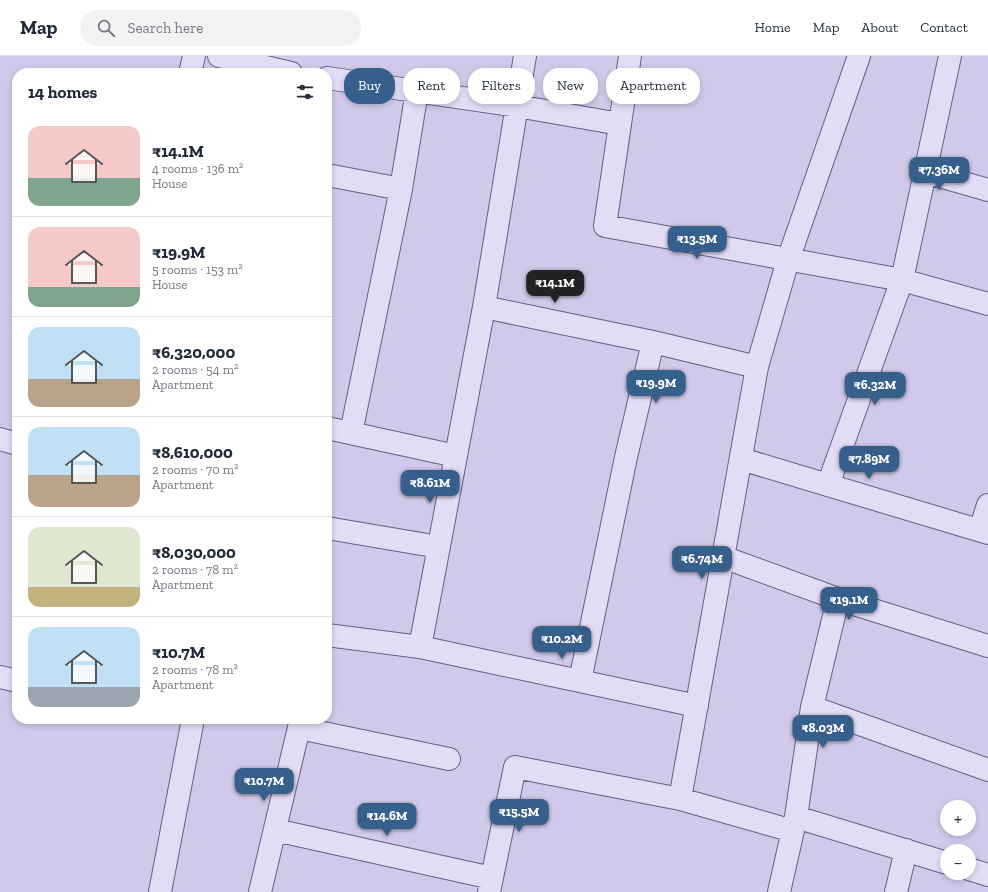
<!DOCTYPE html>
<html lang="en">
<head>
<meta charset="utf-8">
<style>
	:root { --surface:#fff; --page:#f2f2f3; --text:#1f2937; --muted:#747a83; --line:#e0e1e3; --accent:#375f8c }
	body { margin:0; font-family:"Zilla Slab",serif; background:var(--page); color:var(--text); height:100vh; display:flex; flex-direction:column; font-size:15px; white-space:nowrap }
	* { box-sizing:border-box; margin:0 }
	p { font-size:13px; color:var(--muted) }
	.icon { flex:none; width:22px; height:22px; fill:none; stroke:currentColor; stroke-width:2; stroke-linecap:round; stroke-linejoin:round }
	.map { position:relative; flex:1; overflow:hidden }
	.drawer { position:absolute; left:12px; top:12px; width:320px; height:656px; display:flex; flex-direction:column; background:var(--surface); border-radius:16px; box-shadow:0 2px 6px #0003 }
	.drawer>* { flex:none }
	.banner { position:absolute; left:344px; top:12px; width:380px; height:36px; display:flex; gap:8px }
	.buttons { position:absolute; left:940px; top:744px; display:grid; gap:8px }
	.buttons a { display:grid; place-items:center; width:36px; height:36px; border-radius:50%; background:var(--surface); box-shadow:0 2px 6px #0003; font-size:20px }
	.price { position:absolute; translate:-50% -34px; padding:0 9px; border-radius:8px; background:var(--accent); color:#fff; font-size:13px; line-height:26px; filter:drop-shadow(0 1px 2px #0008) }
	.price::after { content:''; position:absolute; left:50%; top:24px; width:12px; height:9px; margin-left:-6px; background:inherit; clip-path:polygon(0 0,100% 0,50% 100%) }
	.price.current { background:#222; color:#fff }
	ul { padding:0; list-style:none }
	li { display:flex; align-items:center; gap:12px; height:100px; padding:0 16px }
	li+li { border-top:1px solid var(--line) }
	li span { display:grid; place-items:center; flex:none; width:112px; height:80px; border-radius:12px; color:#555 }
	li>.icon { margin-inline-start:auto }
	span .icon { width:48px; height:48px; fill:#fffc; stroke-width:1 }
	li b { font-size:17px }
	h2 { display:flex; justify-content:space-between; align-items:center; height:48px; padding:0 16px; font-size:17px }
	.chip { padding:0 14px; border-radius:16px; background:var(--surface); box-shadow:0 2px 6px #0003; font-size:14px; line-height:36px }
	.chip.current { background:var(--accent); color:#fff }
	header { display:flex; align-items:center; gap:24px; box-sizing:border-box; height:56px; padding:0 20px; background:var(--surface); border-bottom:1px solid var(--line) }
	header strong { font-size:19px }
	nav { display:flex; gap:22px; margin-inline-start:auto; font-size:14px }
	.search { width:280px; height:36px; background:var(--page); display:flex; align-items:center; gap:10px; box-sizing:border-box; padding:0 14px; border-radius:16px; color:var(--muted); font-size:15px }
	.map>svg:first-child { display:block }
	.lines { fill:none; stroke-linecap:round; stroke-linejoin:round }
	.minor-casing { stroke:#626084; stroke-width:24 }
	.minor { stroke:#e2dcf5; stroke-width:22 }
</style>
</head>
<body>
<header>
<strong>Map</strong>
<div class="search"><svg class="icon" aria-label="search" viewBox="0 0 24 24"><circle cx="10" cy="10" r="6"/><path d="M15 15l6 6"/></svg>Search here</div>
<nav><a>Home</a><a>Map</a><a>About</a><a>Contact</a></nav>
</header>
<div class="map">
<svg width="988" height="836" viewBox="0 0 988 836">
	<rect width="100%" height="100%" fill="#d1c9ea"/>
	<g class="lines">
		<g class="minor-casing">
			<path id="minor" d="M219 0 291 17
				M525 0 484 251 653 286 757 311 788 204 859 0
				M630 0 605 170 902 224 988 248
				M190 17 194 0
				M327 22 517 50 620 68
				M925 116 988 134
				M327 119 401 133
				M327 372 456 400
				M351 377 401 133 417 35
				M0 383 17 388
				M741 403 988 477
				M828 429 902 224 950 0
				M327 472 439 491
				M980 474 988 449
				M723 501 838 543 988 590
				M327 579 420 591 484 251
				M420 591 697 650
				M0 621 17 625
				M580 625 626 401 653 286
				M812 651 988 714
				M299 672 449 703
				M680 743 757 311
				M796 761 947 807
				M275 774 492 822
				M969 813 988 819
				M160 836 193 663
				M260 836 301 663
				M489 836 515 711 680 743 793 775
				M779 836 796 761 812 651 838 543
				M896 836 906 794"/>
		</g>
		<use href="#minor" class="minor"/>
	</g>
</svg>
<div class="buttons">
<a>+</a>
<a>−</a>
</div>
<b class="price" style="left:939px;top:135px">₹7.36M</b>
<b class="price" style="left:697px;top:204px">₹13.5M</b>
<b class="price current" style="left:555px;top:248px">₹14.1M</b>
<b class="price" style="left:656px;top:348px">₹19.9M</b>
<b class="price" style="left:875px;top:350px">₹6.32M</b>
<b class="price" style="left:869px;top:424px">₹7.89M</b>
<b class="price" style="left:430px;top:448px">₹8.61M</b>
<b class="price" style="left:702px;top:524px">₹6.74M</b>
<b class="price" style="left:849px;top:565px">₹19.1M</b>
<b class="price" style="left:562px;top:604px">₹10.2M</b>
<b class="price" style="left:823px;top:693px">₹8.03M</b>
<b class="price" style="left:264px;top:746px">₹10.7M</b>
<b class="price" style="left:519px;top:777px">₹15.5M</b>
<b class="price" style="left:387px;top:781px">₹14.6M</b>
<div class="banner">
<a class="chip current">Buy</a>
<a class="chip">Rent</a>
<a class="chip">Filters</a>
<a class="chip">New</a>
<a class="chip">Apartment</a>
</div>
<section class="drawer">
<h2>14 homes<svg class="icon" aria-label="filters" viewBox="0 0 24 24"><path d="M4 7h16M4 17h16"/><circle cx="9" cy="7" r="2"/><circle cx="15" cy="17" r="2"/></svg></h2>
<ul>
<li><span style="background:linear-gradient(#f6c9c9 65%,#7fa58c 0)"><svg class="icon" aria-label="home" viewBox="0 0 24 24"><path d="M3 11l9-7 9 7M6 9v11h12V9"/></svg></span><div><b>₹14.1M</b><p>4 rooms · 136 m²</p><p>House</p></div></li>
<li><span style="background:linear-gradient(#f6c9c9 75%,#7fa58c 0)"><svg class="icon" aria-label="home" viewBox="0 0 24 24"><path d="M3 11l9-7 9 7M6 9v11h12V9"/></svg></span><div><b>₹19.9M</b><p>5 rooms · 153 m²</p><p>House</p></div></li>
<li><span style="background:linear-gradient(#bfe0f5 65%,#b9a48a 0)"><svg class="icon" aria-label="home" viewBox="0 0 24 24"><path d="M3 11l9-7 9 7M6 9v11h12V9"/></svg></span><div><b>₹6,320,000</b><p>2 rooms · 54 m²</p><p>Apartment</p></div></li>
<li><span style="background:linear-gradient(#bfe0f5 60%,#b9a48a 0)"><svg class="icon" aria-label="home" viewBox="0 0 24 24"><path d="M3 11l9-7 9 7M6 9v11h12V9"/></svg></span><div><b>₹8,610,000</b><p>2 rooms · 70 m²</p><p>Apartment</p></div></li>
<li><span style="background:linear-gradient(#dfe7d0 75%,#c2b280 0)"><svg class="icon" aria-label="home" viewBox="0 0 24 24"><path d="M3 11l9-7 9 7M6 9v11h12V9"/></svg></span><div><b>₹8,030,000</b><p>2 rooms · 78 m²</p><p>Apartment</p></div></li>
<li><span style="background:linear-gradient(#bfe0f5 75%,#9aa5b1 0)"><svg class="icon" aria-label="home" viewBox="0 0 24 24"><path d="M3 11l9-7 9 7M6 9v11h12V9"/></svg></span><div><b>₹10.7M</b><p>2 rooms · 78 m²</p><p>Apartment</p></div></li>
</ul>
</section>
</div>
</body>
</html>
